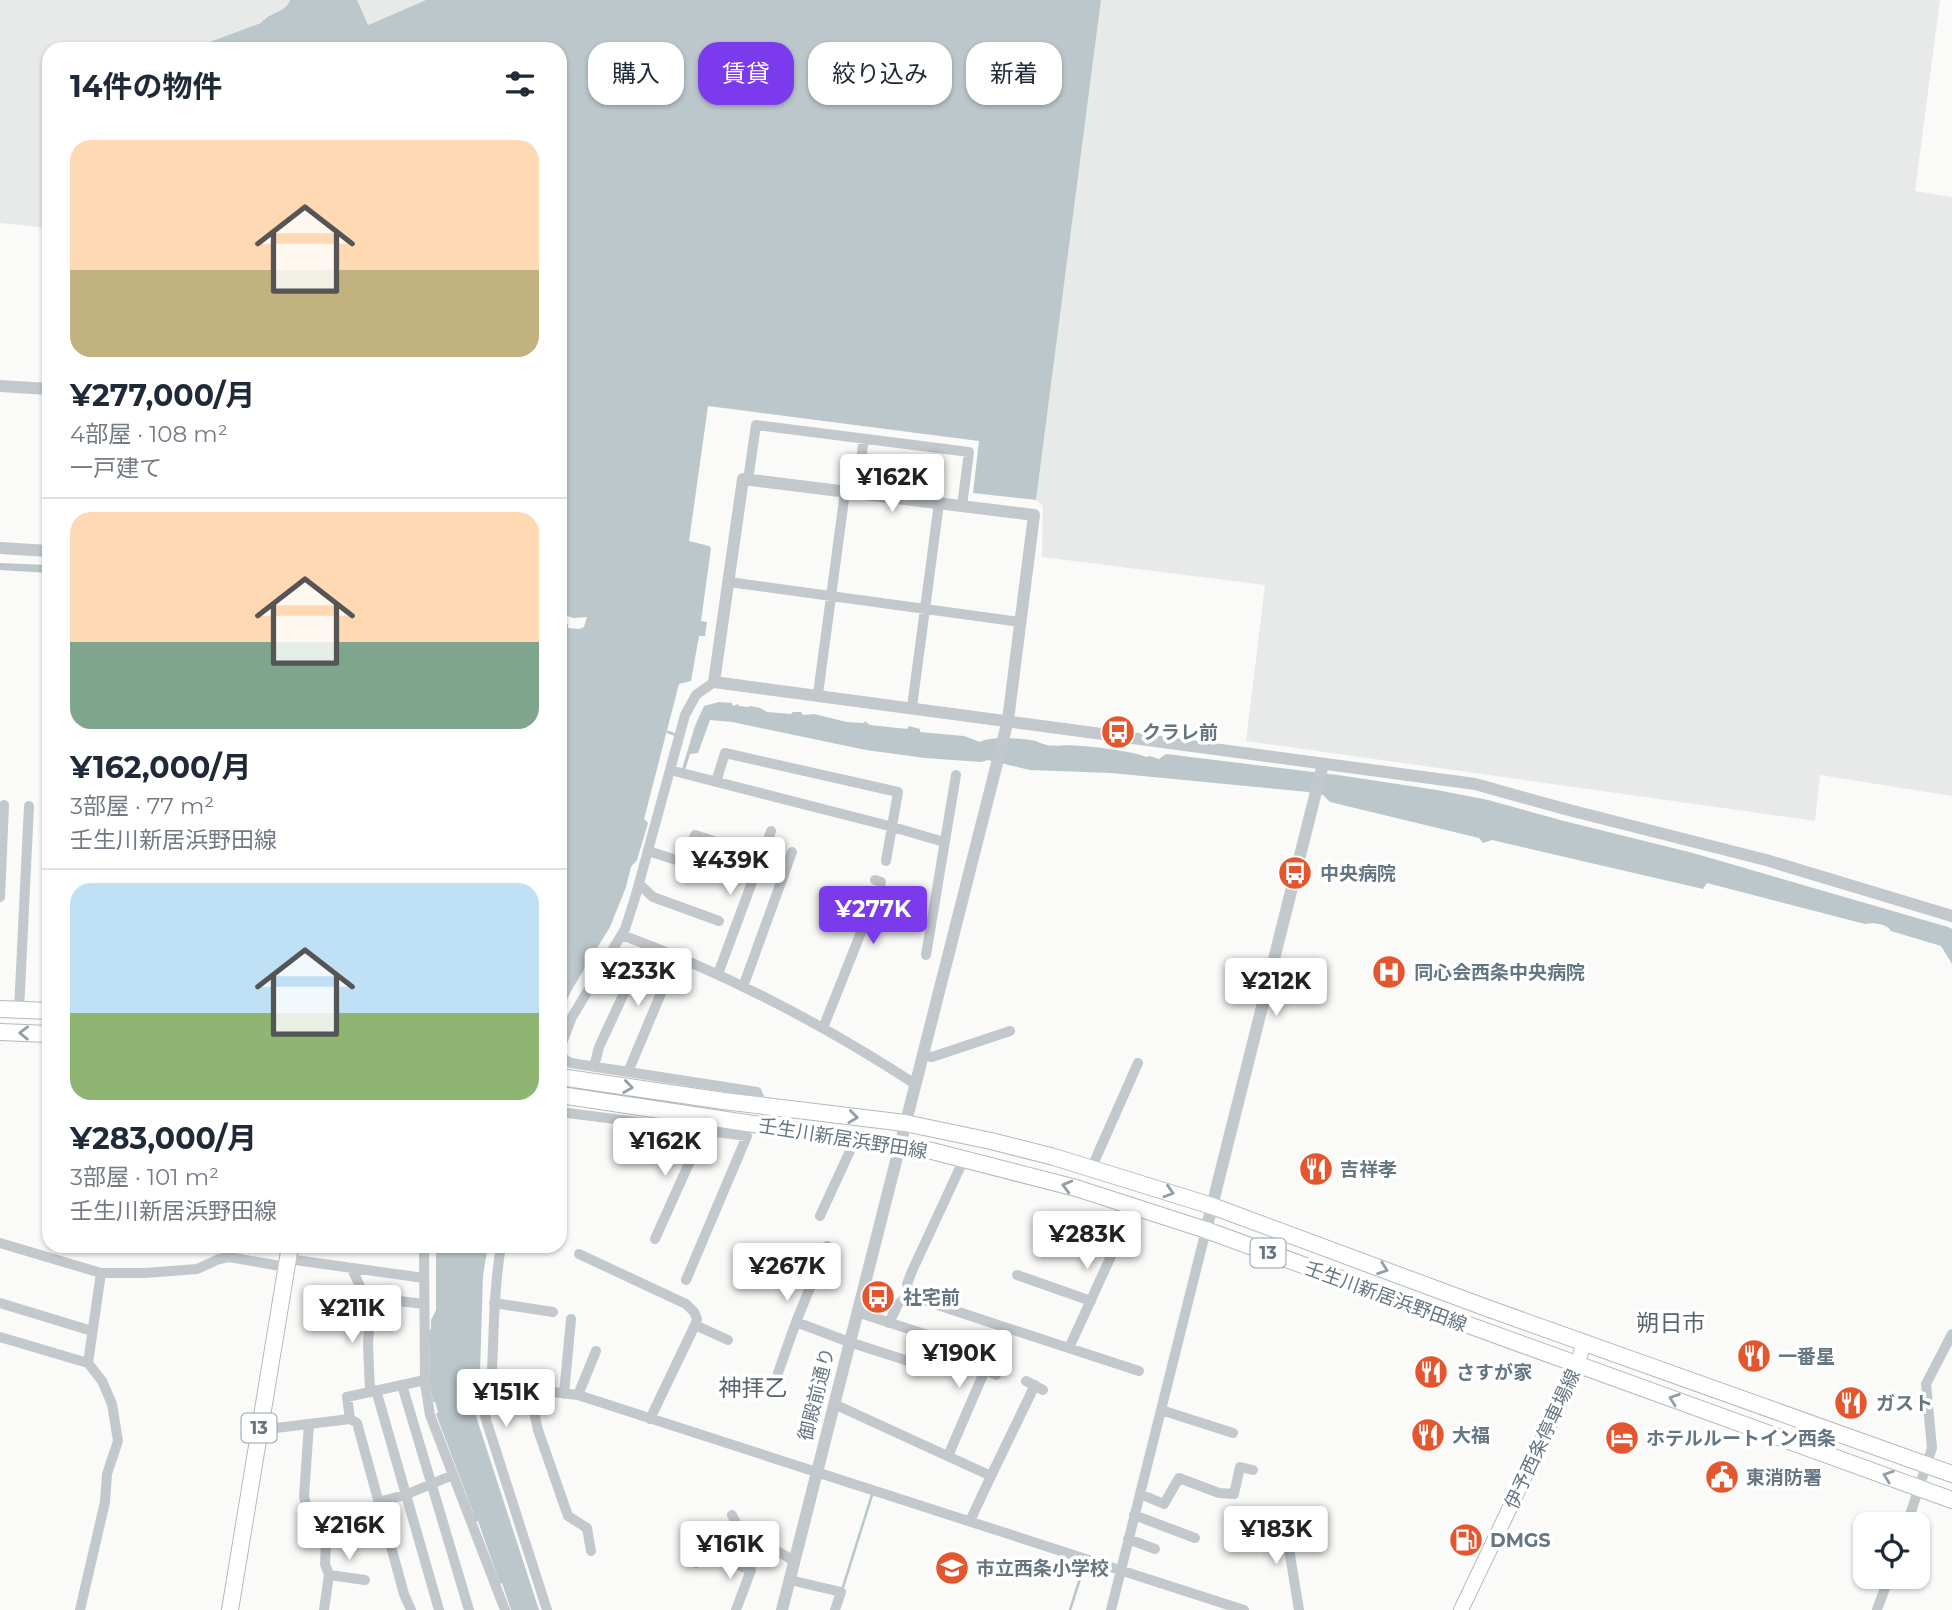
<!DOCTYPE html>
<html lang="ja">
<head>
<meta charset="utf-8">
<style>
	:root { --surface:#fff; --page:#f2f2f3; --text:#1f2937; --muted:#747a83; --line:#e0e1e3; --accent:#7c3aed }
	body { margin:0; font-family:Montserrat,"Noto Sans JP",sans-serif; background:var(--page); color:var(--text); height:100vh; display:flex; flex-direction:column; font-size:26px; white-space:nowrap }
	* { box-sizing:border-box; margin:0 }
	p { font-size:23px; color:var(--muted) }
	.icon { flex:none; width:38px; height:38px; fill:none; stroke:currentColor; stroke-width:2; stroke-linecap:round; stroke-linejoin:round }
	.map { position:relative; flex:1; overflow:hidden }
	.side { position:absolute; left:42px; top:42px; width:525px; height:1211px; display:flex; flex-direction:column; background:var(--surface); border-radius:21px; box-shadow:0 2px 5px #0004 }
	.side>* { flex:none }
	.top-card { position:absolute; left:588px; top:42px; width:665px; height:63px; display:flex; gap:14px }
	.tools { position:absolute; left:1853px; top:1512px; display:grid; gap:14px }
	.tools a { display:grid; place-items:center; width:77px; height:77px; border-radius:14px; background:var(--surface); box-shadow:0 2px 5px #0004; font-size:35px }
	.price { position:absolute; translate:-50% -60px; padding:0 16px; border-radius:7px; background:#fff; color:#222; font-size:23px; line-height:46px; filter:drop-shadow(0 2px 4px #0008) }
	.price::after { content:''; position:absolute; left:50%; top:42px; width:21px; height:16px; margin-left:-10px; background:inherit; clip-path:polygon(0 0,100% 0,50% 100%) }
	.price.active { background:var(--accent); color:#fff }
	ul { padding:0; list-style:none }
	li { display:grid; align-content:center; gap:14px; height:371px; padding:0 28px }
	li+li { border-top:2px solid var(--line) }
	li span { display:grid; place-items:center; height:217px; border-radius:21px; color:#555 }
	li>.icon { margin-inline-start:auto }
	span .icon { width:126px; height:126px; fill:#fffc; stroke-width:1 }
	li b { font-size:30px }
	h2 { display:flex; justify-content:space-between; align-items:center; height:84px; padding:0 28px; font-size:30px }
	.pill { padding:0 24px; border-radius:21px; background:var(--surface); box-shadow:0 2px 5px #0004; font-size:24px; line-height:63px }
	.pill.active { background:var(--accent); color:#fff }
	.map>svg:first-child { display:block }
	.built { fill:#e8e9e9 }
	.water { fill:#bbc7cb }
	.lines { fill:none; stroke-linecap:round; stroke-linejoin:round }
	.stream { stroke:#bbc7cb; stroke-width:2.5 }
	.secondary-casing { stroke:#b3babf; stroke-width:16 }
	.primary-casing { stroke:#b5babe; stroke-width:18 }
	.minor { stroke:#c3c8cc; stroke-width:10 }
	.tertiary { stroke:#c3c8cc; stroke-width:12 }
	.secondary { stroke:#fff; stroke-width:14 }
	.primary { stroke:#fff; stroke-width:16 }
	.oneway { stroke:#939fa8 }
	.labels { text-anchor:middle; stroke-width:7; stroke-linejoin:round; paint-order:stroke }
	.shield { fill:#fff; stroke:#939fa8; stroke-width:2 }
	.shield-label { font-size:18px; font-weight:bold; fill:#657683 }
	.poi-label { font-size:19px; font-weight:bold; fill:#657683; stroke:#fff; text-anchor:start }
	.street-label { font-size:19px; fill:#657683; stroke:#fff }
	.quarter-label { font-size:23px; fill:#57646e; stroke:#fff }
</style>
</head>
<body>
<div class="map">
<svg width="1952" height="1610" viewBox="0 0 1952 1610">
	<rect width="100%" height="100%" fill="#fafaf8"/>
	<path class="built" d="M0 0H290V3L286 8 265 18 261 23 191 49H49V228L0 223Z
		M357 0H426L367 25Z
		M1101 0H1940L1915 191 1952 197V796L1820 775 1815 821 1246 741 1265 585 1042 557 1043 506 1036 500Z"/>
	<path class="water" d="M290 0H357L368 25 426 0H1101L1036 500 973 493 979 441 708 406 689 541 709 546 711 548 701 621 707 622 705 636H699L691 681 679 684 644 819 648 823 637 860 631 867 626 887 610 927 571 991 560 1015V623L568 624V628L579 629 584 627 587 617 574 618 560 614V49H191L261 23C269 12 286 13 290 0Z
		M0 563 49 565V573L0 570Z
		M719 702 732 703 733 706 738 704 739 706 748 707 750 706 760 708 767 712 791 714 793 712H801L803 715 814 714 847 722 864 723 865 721 870 725 907 729 909 726 920 729V732L964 736 980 742C990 736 1023 738 1036 741 1037 742 1046 745 1047 745 1051 746 1054 745 1058 746 1069 743 1135 751 1146 757L1150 756 1159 759 1166 754 1338 775 1437 790 1488 800 1564 821 1693 853 1948 927 1952 929V964L1941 946 1891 931C1888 924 1873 922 1865 924L1707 883 1703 889 1492 840 1483 843 1479 838 1330 802 1323 795 1308 792 1111 773 1030 770 988 760 981 762 925 758 866 750 732 722 710 720 698 753 690 754 685 770 682 769 695 726 704 706Z
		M436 1246H488L483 1275 480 1373 468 1385 475 1413 539 1610H511L502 1583 500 1584 478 1521 474 1522V1515L436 1414 438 1412 435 1402H433L430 1384 429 1331 431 1329V1320L436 1310Z"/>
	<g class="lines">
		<path class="stream" d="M668 732 676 735
			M843 1587 872 1495H874
			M1070 1610 1085 1563H1084"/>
		<g class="secondary-casing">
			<path id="secondary" d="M1461 1610 1566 1390 1577 1366 1584 1342"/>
		</g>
		<g class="primary-casing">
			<path id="primary" d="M0 1009 49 1011
				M0 1032 49 1034
				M560 1077 724 1101 905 1123 991 1141 1054 1157 1212 1206 1487 1308 1952 1474
				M560 1095 932 1151 1076 1188 1206 1230 1952 1500
				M230 1610 290 1246"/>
		</g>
		<path class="minor" d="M748 480 756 425 969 452 962 506
			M856 493 864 439
			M729 582 1020 622
			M818 694 845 492
			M912 707 939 503
			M670 770 893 827 944 842
			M716 782 725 753 898 792 886 861
			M648 851 727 876 737 849
			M686 863 695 835 753 854
			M639 884 653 897 719 921
			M0 897 4 805
			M622 935C725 973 823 1024 915 1084
			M926 955 956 775
			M718 974 771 831
			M743 987 792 852
			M19 1010 29 806
			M823 1028 881 882 875 880
			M560 1048 572 1017 625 929 635 898 685 715 696 695 714 682
			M560 1053C564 1061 569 1063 577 1064L757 1092 771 1127
			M922 1055 932 1057 1010 1031
			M594 1067 599 1047 633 974 664 985
			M628 1072 677 955
			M560 1112 747 1136 686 1280
			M964 1159 912 1271 907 1284 910 1290 922 1300 1139 1371
			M1091 1169 1138 1063
			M820 1216 855 1140
			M655 1239 704 1130
			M0 1243 101 1273H145L197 1269 219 1259 229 1257 286 1267
			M424 1246 425 1384 430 1415 505 1610
			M501 1246C494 1288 494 1328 492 1370 492 1379 485 1381 483 1389 479 1400 485 1415 488 1426L547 1610
			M579 1254 686 1304 694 1312 697 1319 695 1325 650 1419
			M288 1259 424 1278
			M352 1269 365 1297 424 1304
			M1017 1275 1091 1301
			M0 1303 92 1331
			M494 1303 553 1312
			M857 1312 958 1345
			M796 1322 849 1342 924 1366
			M889 1323 898 1304 912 1293
			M695 1325 728 1340
			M0 1337 88 1363 101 1273
			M1069 1348 1134 1206
			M778 1373 796 1322 827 1246
			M1026 1381 1043 1390
			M485 1384 578 1395 1244 1610
			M402 1385 469 1610
			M376 1390 439 1610
			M535 1390 534 1412 538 1430 568 1516 587 1528 591 1551
			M370 1392 368 1344 371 1298
			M564 1394 571 1319
			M578 1395 596 1351
			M834 1404 991 1476 970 1521
			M1161 1410 1233 1433
			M350 1419 357 1423 404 1594 411 1610
			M309 1424 304 1496 309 1521 324 1536 326 1543 325 1564 329 1575 324 1610
			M259 1430 350 1419 347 1397 425 1380
			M948 1456 985 1370 996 1375
			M991 1476 1035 1385
			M1140 1494 1164 1504 1179 1478 1219 1493 1234 1494 1240 1467 1253 1470
			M378 1502 405 1495 453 1475
			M732 1515 739 1528 794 1561
			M1134 1515 1195 1538
			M1907 1524 1932 1448 1926 1384 1952 1334
			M1250 1525 1285 1524 1299 1610
			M1128 1539 1155 1549
			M696 1563 701 1551 751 1570 736 1610
			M329 1575 365 1580
			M790 1580 841 1592 835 1610
			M80 1610 105 1502 107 1474 118 1441 112 1404 102 1381 88 1363
			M1111 1610 1206 1230
			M1877 1610 1889 1577"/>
		<path class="tertiary" d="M0 386 49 389
			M0 548 49 551
			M1206 1230 1323 764
			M782 1610 1008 720 1034 515 743 479 714 682 1475 784 1565 809 1766 860 1952 916"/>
		<use href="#secondary" class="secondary"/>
		<use href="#primary" class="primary"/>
	</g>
	<defs><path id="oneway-chevron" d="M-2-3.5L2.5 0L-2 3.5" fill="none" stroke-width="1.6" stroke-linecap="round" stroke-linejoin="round" transform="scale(1.75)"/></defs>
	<g class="oneway">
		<use href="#oneway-chevron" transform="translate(24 1033) rotate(-179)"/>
		<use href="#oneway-chevron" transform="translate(628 1087) rotate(8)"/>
		<use href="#oneway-chevron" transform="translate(853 1117) rotate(7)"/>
		<use href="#oneway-chevron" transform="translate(1067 1186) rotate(-165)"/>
		<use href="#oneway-chevron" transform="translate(1169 1192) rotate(17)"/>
		<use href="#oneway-chevron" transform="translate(1383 1269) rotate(20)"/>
		<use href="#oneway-chevron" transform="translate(1674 1399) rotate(-160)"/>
		<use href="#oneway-chevron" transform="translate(1888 1476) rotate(-160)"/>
	</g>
	<defs>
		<g id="bus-disc" transform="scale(1.75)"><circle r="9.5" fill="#e4572e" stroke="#fff"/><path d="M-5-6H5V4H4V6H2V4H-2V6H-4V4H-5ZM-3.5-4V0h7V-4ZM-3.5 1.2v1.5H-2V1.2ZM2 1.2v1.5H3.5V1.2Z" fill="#fff"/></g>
		<g id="hospital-disc" transform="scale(1.75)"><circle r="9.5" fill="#e4572e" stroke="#fff"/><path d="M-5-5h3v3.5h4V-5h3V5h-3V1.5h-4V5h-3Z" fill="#fff"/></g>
		<g id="restaurant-disc" transform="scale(1.75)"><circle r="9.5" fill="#e4572e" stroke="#fff"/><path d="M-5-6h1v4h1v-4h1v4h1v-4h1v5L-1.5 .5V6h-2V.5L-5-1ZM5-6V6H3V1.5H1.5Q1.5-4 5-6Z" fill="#fff"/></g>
		<g id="hotel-disc" transform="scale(1.75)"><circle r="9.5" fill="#e4572e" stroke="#fff"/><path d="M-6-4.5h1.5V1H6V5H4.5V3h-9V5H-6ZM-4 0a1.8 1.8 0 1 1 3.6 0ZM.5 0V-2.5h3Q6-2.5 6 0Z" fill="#fff"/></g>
		<g id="civic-disc" transform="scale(1.75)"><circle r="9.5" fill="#e4572e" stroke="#fff"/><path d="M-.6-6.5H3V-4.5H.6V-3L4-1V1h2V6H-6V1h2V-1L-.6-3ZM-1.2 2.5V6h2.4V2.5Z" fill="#fff"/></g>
		<g id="fuel-disc" transform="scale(1.75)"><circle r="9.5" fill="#e4572e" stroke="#fff"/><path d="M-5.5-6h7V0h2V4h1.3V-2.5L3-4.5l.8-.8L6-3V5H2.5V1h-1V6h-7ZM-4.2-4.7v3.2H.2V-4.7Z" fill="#fff"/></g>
		<g id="school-disc" transform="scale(1.75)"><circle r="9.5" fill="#e4572e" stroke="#fff"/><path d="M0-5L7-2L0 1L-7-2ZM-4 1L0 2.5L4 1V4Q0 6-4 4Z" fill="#fff"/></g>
	</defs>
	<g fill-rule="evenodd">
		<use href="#bus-disc" x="1118" y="732"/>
		<use href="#bus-disc" x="1295" y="873"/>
		<use href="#hospital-disc" x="1389" y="972"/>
		<use href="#restaurant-disc" x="1316" y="1169"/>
		<use href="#bus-disc" x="878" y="1297"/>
		<use href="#restaurant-disc" x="1754" y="1356"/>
		<use href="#restaurant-disc" x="1431" y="1372"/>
		<use href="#restaurant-disc" x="1851" y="1403"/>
		<use href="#restaurant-disc" x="1428" y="1435"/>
		<use href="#hotel-disc" x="1622" y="1438"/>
		<use href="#civic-disc" x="1722" y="1477"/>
		<use href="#fuel-disc" x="1466" y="1540"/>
		<use href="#school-disc" x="952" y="1568"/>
	</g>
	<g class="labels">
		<g class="shield">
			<rect x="1250.5" y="1238.5" width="35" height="29" rx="5"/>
			<rect x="241.5" y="1413.5" width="35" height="29" rx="5"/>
		</g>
		<g class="shield-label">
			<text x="1268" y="1259">13</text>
			<text x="259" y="1434">13</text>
		</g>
		<g class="poi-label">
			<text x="1142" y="739">クラレ前</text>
			<text x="1320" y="880">中央病院</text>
			<text x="1414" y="979">同心会西条中央病院</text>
			<text x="1340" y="1176">吉祥孝</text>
			<text x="903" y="1304">社宅前</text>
			<text x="1778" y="1363">一番星</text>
			<text x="1456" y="1379">さすが家</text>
			<text x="1876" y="1410">ガスト</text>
			<text x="1452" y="1442">大福</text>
			<text x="1646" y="1445">ホテルルートイン西条</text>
			<text x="1746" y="1484">東消防署</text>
			<text x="1490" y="1547">DMGS</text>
			<text x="976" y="1575">市立西条小学校</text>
		</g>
		<g class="street-label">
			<text transform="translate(843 1138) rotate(9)" y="7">壬生川新居浜野田線</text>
			<text transform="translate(1386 1296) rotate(20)" y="7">壬生川新居浜野田線</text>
			<text transform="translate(816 1394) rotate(-76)" y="7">御殿前通り</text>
			<text transform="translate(1542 1439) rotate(-65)" y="7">伊予西条停車場線</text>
		</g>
		<g class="quarter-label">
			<text x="1671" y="1331">朔日市</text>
			<text x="753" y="1396">神拝乙</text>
		</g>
	</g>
</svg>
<div class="tools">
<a><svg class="icon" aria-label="locate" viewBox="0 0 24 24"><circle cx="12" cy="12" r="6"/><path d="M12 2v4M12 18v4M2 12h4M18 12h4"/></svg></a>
</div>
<b class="price" style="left:892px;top:514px">¥162K</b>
<b class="price" style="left:730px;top:897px">¥439K</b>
<b class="price active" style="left:873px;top:946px">¥277K</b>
<b class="price" style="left:638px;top:1008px">¥233K</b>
<b class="price" style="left:1276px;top:1018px">¥212K</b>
<b class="price" style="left:665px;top:1178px">¥162K</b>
<b class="price" style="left:1087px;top:1271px">¥283K</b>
<b class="price" style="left:787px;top:1303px">¥267K</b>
<b class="price" style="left:352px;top:1345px">¥211K</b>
<b class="price" style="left:959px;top:1390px">¥190K</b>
<b class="price" style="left:506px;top:1429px">¥151K</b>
<b class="price" style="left:349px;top:1562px">¥216K</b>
<b class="price" style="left:1276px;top:1566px">¥183K</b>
<b class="price" style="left:730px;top:1581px">¥161K</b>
<div class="top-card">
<a class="pill">購入</a>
<a class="pill active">賃貸</a>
<a class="pill">絞り込み</a>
<a class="pill">新着</a>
</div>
<section class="side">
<h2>14件の物件<svg class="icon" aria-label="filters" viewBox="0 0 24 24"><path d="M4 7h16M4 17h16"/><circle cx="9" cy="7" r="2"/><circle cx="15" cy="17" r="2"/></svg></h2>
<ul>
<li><span style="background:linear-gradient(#ffd9b3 60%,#c2b280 0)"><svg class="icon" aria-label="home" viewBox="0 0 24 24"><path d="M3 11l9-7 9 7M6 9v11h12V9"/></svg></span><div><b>¥277,000/月</b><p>4部屋 · 108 m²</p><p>一戸建て</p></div></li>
<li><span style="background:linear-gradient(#ffd9b3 60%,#7fa58c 0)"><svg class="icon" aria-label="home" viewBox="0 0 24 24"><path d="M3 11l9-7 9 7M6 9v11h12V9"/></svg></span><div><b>¥162,000/月</b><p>3部屋 · 77 m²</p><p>壬生川新居浜野田線</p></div></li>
<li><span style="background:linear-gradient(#bfe0f5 60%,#8fb573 0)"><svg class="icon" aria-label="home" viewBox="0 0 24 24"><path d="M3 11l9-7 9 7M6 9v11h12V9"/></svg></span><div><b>¥283,000/月</b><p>3部屋 · 101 m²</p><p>壬生川新居浜野田線</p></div></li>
</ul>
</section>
</div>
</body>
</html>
